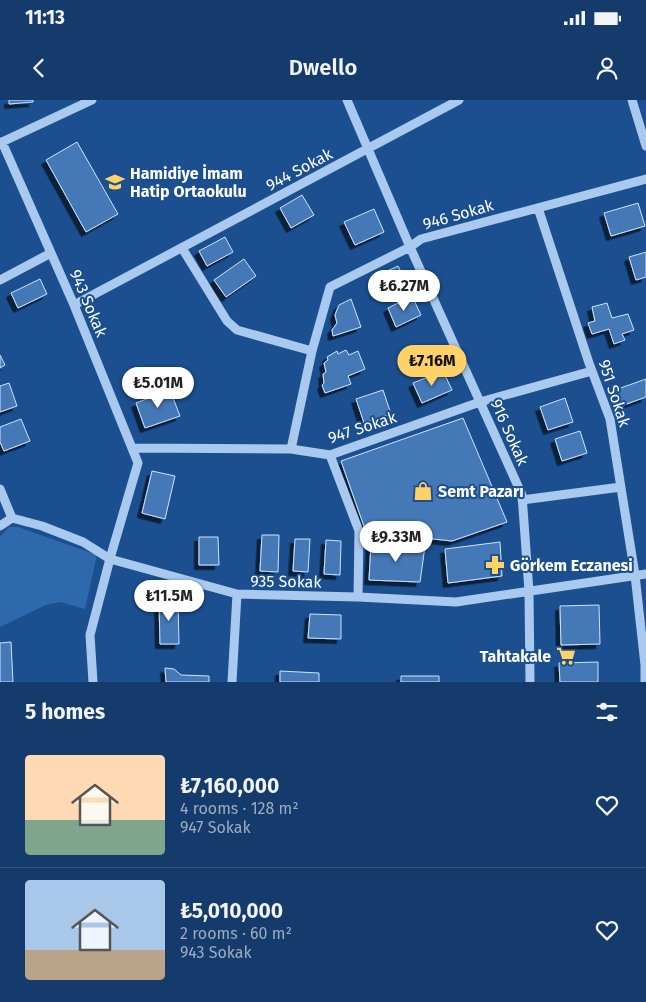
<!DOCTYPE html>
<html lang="en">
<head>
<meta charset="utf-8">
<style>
	:root { --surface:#143b6b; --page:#214673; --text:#f1f3f6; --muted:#9dadc1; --line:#33557e; --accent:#ffd166 }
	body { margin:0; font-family:"Fira Sans",sans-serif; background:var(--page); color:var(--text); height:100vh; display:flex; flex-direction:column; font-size:19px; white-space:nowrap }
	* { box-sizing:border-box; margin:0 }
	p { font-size:16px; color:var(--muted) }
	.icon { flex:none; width:28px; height:28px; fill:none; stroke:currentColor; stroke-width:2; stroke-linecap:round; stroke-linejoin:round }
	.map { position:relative; height:582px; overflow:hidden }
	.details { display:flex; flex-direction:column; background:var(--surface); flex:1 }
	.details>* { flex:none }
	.price { position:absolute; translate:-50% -42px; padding:0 11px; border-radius:18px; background:#fff; color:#222; font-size:16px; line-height:32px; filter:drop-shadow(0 1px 2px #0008) }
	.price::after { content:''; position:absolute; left:50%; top:30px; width:15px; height:11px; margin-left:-8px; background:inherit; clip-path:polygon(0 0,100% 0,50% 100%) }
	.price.on { background:var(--accent); color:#111 }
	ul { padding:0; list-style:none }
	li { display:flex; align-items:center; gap:15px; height:125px; padding:0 25px }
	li+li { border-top:1px solid var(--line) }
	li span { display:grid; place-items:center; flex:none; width:140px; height:100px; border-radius:5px; color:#555 }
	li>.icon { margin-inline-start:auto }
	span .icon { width:60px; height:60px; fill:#fffc; stroke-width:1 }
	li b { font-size:21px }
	h2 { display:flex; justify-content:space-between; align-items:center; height:60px; padding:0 25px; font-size:21px }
	.status { display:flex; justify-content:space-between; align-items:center; height:35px; padding:0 25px; background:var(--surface); direction:ltr }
	.status svg { height:14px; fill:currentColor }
	header { display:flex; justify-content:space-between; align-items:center; height:65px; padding:0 25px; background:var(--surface); font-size:22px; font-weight:600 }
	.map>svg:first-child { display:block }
	.green { fill:#2e69ad }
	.building { fill:#4478b7; stroke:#cfe3fa; filter:url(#shadow) }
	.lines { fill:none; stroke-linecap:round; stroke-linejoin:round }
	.minor { stroke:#a9c9ee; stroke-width:9 }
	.labels { text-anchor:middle; stroke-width:4; stroke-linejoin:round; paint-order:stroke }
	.street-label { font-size:16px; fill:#fff; stroke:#1b4f8f }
	.poi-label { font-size:16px; font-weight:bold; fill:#fff; stroke:#1b4f8f; text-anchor:start }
</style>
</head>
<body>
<div class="status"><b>11:13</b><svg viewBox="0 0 49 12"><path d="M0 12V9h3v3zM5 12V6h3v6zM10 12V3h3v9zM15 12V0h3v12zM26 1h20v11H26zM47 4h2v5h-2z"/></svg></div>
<header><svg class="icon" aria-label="back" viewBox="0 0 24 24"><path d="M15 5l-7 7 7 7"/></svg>Dwello<svg class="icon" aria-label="person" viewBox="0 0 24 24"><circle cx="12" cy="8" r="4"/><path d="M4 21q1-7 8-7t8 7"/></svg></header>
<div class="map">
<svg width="646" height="582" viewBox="0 0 646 582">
	<defs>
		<filter id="shadow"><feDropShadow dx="-4.5" dy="4.5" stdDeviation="0" flood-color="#0009"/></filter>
	</defs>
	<rect width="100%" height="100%" fill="#1b4f8f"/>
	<path class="green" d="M9 427H18L97 455 85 509 60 502 46 505 0 527V437Z"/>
	<path class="building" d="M9 0H33V2L9 4Z
		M77 42 118 114 86 132 46 60Z
		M302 95 314 115 291 128 280 108Z
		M638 103 645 126 611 136 604 113Z
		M374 109 384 132 355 145 344 122Z
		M225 137 233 152 207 166 199 151Z
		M646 152V177L636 180 629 157Z
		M244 159 256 176 226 197 214 180Z
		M398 166 407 184 383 196 374 177Z
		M40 179 47 194 18 208 11 193Z
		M412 196 421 215 396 227 388 208Z
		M351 199 361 227 333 236 332 230 337 223 335 215 339 205Z
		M607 203 612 218 628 214 634 230 622 234 625 240 614 244 609 229 592 234 588 223 595 221 592 207Z
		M346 250 349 255 358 251 365 269 348 276 351 284 325 293 322 285 324 283 323 274 326 272 324 263 328 260 327 257 337 251 338 254Z
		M0 255 5 265 0 268Z
		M443 271 452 290 422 303 413 283Z
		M646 279V297L621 306 615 290Z
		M9 283 17 306 0 312V286Z
		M170 290 180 316 145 328 136 303Z
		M383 290 391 314 364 323 356 299Z
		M565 298 573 322 548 330 540 307Z
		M463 318 507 422 452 441 415 437V434L366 432 341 361Z
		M21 319 30 341 4 351 0 342V327Z
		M580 331 587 353 562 361 555 339Z
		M152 371 175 376 165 419 142 413Z
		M262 435H279L278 472 260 471Z
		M199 437H218L219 465H199Z
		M295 439H310L308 472 293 471Z
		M326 440 341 441 340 475 324 474Z
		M500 442 502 476 448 483 445 449Z
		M371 444 425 446 420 482 369 480Z
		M159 501H178L179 544H160Z
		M599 505 600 544 561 545 560 506Z
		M310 514 341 515V539L308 538Z
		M11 542 13 582H0V543Z
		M598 562V582H560L559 563Z
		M165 568 174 569 181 575 209 576V582H166Z
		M280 571 319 573V582H280Z
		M401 576H439V582H401Z"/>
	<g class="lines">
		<path class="minor" d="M347 0 410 147 522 395 529 491 530 582
			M632 0 646 46
			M0 42H2L92 0
			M2 42 74 205 138 363 111 455 90 535 93 582
			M538 108 589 263 610 319 635 475 645 565V582
			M182 148 227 221 237 230 312 251
			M0 180 51 153
			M74 205 459 0
			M132 348 291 349 330 355 480 302 592 271
			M291 349 312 251 330 187 410 147 421 139 646 79
			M330 355 359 431 358 497
			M0 389 12 418
			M522 400 621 387
			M0 426 12 418 42 426 83 442 110 459 237 494 358 497 456 502 646 474
			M232 582 237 494"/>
	</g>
	<defs>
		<g id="school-bare" transform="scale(1.5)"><path d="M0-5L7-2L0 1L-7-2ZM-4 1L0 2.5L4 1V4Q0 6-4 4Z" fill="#ffd166" stroke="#1b4f8f" stroke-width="2.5" paint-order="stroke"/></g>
		<g id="shop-bare" transform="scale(1.5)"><path d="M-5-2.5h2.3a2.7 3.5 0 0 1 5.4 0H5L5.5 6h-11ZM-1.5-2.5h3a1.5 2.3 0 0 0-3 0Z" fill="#ffd166" stroke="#1b4f8f" stroke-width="2.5" paint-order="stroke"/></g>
		<g id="pharmacy-bare" transform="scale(1.5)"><path d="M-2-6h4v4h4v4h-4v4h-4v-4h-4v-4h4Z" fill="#ffd166" stroke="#1b4f8f" stroke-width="2.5" paint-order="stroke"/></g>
		<g id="supermarket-bare" transform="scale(1.5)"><path d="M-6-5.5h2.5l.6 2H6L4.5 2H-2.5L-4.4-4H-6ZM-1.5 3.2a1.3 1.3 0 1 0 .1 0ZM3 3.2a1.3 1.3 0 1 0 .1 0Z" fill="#ffd166" stroke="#1b4f8f" stroke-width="2.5" paint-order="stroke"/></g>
	</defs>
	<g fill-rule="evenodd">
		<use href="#school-bare" x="115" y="82"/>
		<use href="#shop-bare" x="423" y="391"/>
		<use href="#pharmacy-bare" x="495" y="465"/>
		<use href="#supermarket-bare" x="566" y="556"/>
	</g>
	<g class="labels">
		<g class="street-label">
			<text transform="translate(299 69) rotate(-28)" y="6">944 Sokak</text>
			<text transform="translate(458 114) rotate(-16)" y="6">946 Sokak</text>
			<text transform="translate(89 203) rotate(67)" y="6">943 Sokak</text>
			<text transform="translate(615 293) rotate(72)" y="6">951 Sokak</text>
			<text transform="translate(362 327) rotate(-18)" y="6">947 Sokak</text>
			<text transform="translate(510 332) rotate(66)" y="6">916 Sokak</text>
			<text transform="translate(286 481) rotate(1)" y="6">935 Sokak</text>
		</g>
		<g class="poi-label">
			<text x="130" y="79">Hamidiye İmam<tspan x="130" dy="18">Hatip Ortaokulu</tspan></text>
			<text x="438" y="397">Semt Pazarı</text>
			<text x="510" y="471">Görkem Eczanesi</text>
			<text x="551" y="562" text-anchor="end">Tahtakale</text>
		</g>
	</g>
</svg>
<b class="price" style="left:404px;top:212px">₺6.27M</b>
<b class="price on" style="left:432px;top:287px">₺7.16M</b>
<b class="price" style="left:158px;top:309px">₺5.01M</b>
<b class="price" style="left:396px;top:463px">₺9.33M</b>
<b class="price" style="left:169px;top:522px">₺11.5M</b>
</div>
<section class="details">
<h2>5 homes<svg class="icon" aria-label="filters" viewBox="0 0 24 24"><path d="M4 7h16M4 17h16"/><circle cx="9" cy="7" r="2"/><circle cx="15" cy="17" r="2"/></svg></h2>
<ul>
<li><span style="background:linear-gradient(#ffd9b3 65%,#7fa58c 0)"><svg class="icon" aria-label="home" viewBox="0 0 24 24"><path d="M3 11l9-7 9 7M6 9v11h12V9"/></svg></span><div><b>₺7,160,000</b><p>4 rooms · 128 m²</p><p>947 Sokak</p></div><svg class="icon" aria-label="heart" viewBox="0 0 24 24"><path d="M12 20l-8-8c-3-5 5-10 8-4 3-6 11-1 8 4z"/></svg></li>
<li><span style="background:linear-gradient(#a9c7e8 70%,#b9a48a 0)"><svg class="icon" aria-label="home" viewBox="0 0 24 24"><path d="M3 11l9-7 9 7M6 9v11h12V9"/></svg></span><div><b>₺5,010,000</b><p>2 rooms · 60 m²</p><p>943 Sokak</p></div><svg class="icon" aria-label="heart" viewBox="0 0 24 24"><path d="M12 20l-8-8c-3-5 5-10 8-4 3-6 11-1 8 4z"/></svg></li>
</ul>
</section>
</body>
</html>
